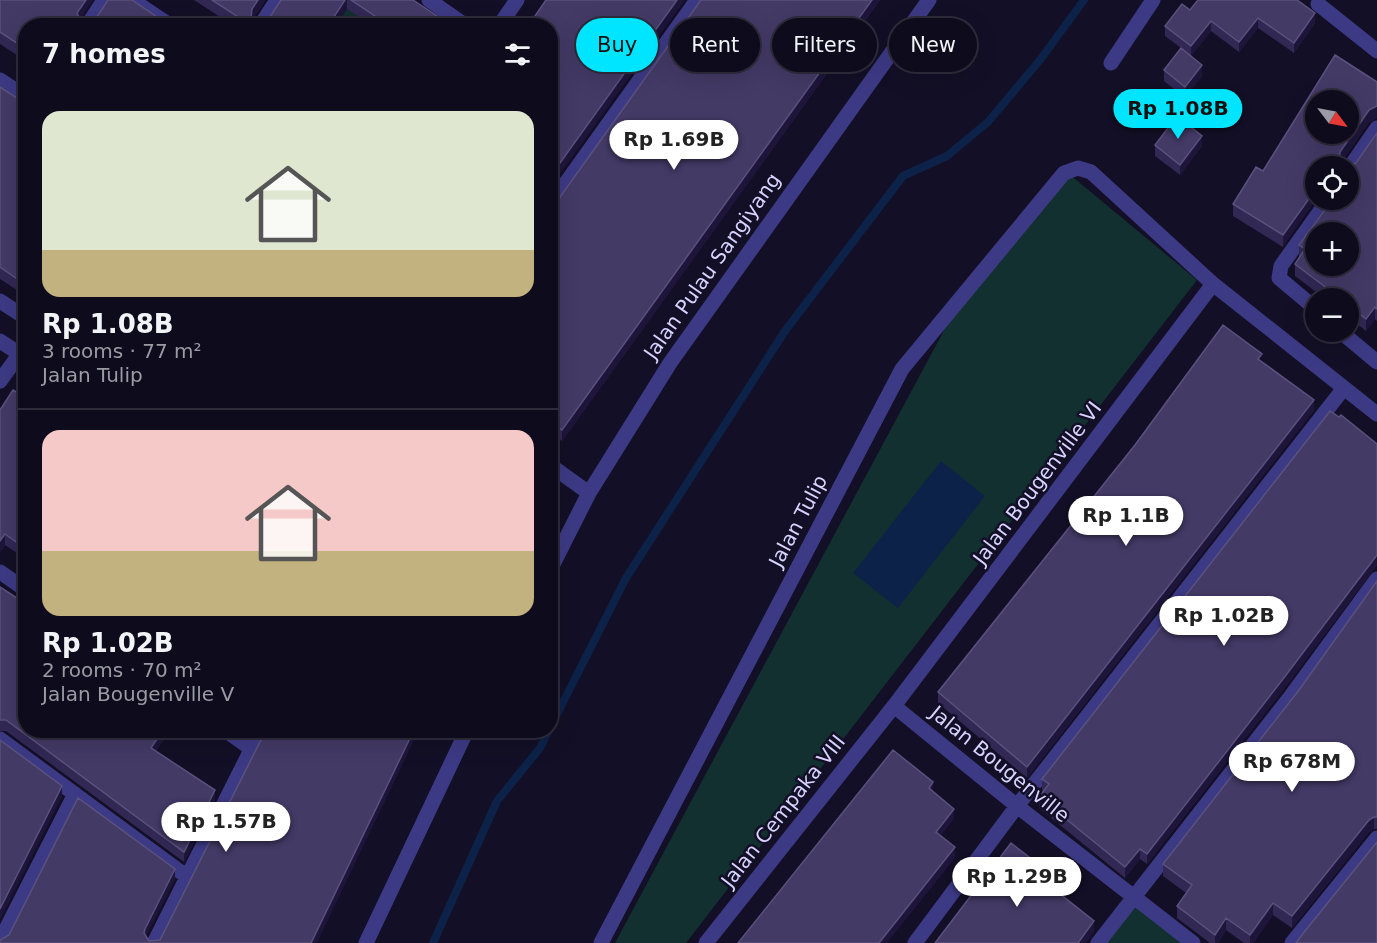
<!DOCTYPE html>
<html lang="en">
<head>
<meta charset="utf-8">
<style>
	:root { --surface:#0e0b1c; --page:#171425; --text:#f1f3f6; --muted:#9b9ba3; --line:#2e2b3b; --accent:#00e5ff }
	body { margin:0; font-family:"DejaVu Sans",sans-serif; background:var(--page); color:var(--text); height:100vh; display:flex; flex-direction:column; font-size:22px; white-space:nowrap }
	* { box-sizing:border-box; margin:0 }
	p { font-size:20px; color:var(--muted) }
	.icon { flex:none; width:33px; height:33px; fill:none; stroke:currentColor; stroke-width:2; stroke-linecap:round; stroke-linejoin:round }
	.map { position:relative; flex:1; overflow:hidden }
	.drawer { position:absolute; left:18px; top:18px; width:540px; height:720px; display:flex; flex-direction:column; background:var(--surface); border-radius:24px; box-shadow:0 6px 24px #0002,0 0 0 2px var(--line) }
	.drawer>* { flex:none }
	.hud { position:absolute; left:576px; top:18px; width:570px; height:54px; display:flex; gap:12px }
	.needle { width:39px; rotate:122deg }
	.fabs { position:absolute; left:1305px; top:90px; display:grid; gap:12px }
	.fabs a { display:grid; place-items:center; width:54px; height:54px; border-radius:50%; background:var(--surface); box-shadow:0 6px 24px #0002,0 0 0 2px var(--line); font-size:30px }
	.price { position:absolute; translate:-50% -51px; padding:0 14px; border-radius:21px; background:#fff; color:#222; font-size:20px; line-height:39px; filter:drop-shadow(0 2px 3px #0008) }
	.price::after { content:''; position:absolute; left:50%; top:36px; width:18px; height:14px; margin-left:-9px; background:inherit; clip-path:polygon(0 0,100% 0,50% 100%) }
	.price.selected { background:var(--accent); color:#111 }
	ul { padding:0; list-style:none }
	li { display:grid; align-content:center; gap:12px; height:318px; padding:0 24px }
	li+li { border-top:2px solid var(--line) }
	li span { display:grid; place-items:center; height:186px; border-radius:18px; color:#555 }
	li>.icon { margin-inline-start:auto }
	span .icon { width:108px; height:108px; fill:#fffc; stroke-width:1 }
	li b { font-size:26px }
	h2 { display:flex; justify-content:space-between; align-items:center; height:72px; padding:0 24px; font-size:26px }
	.chip { padding:0 21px; border-radius:27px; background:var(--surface); box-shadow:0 6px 24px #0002,0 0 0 2px var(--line); font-size:21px; line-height:54px }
	.chip.selected { background:var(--accent); color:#111 }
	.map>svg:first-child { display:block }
	.green { fill:#12302f }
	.water { fill:#0c2248 }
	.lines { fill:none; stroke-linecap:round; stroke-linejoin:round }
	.stream { stroke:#0c2248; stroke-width:8 }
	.minor { stroke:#3d3a85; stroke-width:15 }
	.wall { fill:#312854 }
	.shaded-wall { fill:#1d163a }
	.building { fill:#433a66; stroke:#5a527e; stroke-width:1.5; fill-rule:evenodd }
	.labels { text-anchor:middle; stroke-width:5; stroke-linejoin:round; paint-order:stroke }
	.street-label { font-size:20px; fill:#d9d4ff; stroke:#130f26 }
</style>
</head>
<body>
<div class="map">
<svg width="1377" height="943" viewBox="0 0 1377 943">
	<rect width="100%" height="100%" fill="#130f26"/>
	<path class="green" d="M347 9 372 25 336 26Z
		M1063 169 1197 280 686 943H615L949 321Z
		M1132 896 1193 943H1098Z"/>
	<path class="water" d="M941 461 985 496 898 608 853 573Z"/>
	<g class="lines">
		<path class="stream" d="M550 728 626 578 785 331 903 176 947 156 988 122 1040 60 1084 0
			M433 943 497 801 540 748 549 730"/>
		<path class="minor" d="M132 0 171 26
			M429 0 466 26
			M1318 4 1377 51
			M87 26 104 0
			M260 26 277 0
			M499 26 517 0
			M1111 63 1153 0
			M0 80 26 97
			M1348 170 1377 128
			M550 205 697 0
			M0 301 26 318
			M1316 309 1279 278 1281 266 1328 200
			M1341 332 1377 362
			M0 341 26 358
			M0 381 26 345
			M550 465 589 493
			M550 570 589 493 670 363 929 0
			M0 572 26 590
			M894 706 1017 806 1193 943
			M225 730 252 749
			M0 739 186 876
			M0 941 75 794
			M154 943 261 730
			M366 943 467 730
			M601 943 902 369 1064 173 1078 168 1091 172 1213 284 1377 414
			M706 943 894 706 1213 284
			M915 943 1017 806 1344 388
			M1098 943 1291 696 1377 579
			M1292 943 1377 838"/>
	</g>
	<path class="wall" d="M0 0 81 20 82 23 87 24 166 23 183 26H26V61L0 44Z
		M194 0H265L253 19 259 24 268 20 281 0H413L452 26H372L347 9 336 26H234Z
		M701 0H880L562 441 550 432V203L558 200Z
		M1190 10 1315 23 1294 53 1258 28 1239 52 1211 31 1191 56 1202 76 1185 98 1164 81V70L1181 48 1165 36V26Z
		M1377 82V118L1369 122 1341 163 1316 166 1283 247 1233 216V204L1263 171Z
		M0 87 26 104V296L0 279Z
		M1377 133V321L1375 319 1366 331 1348 317V298H1324L1295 276V264L1299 257V245Z
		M1155 145 1202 146 1180 175 1155 156Z
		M1262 362 1314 410 1027 778 938 703V692Z
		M26 398V559L5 545 0 552V410Z
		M1377 444V565L1283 690 1147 864 1140 859 1125 878 1039 808V797L1043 791 1042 790V779Z
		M1377 581V829H1374L1369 832 1292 928 1273 915 1253 943H1244L1226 930 1218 943H1210L1177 918V906L1186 893 1163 876V864L1299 690Z
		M0 587 170 730 156 751 215 801 184 862 6 731H0Z"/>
	<path class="shaded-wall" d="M86 0H93L77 25V13Z
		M258 0H265L252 21 251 25 252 9Z
		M345 0H347V9L336 26H328Z
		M677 0H685L550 188V177Z
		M872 0H880L562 441V430Z
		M1315 13V23L1294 53V43Z
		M1258 18V28L1239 52V42Z
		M1211 21V31L1191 56V46Z
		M1202 65V76L1185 98V87Z
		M1377 106V118L1369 122 1339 166 1340 152 1369 110Z
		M1202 136V146L1180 175V165Z
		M1316 189V200L1283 247V235Z
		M1375 307V319L1366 331V319Z
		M1314 400V410L1027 778V767Z
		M5 534V545L0 552V541Z
		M1377 555V565L1283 690 1147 864V854Z
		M163 730H170L151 758V748Z
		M414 730H419L317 943H311Z
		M933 782V793L929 788Z
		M62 786V797L0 920V909Z
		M215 790V801L184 862V852Z
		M954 809V819L936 842V832Z
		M1374 817V829L1369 832 1292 928V916L1369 820Z
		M955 847V858L887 943H879Z
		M1140 849V859L1125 878V867Z
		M175 869V880L145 939V929Z
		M1051 874V885L1045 893V882Z
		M1273 903V915L1253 943H1250V935Z
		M1226 918V930L1218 943H1215V935Z
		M1094 921V932L1086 943H1078Z"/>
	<path class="building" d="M0 0H86L77 13 82 23 87 24 95 20 108 0H132L166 23 177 22 183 26H26V49L0 32Z
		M212 0H258L252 9 251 18 259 24 268 20 281 0H345L328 26H252Z
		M351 0H413L452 26H390Z
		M546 0H677L550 177V26H528Z
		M701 0H872L562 430 550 422V203L558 200Z
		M1198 0H1297L1315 13 1294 43 1258 18 1239 42 1211 21 1191 46 1165 26 1182 4 1190 10Z
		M1181 48 1202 65 1185 87 1164 70Z
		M1335 55 1377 82V106L1369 110 1340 152 1339 162 1345 166H1316V189L1283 235 1233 204 1256 167 1263 171ZM1316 100H1348V134H1316Z
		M0 87 26 104V285L0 267Z
		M1177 116 1202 136 1180 165 1155 145Z
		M1377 133V309L1375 307 1366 319 1348 305V298H1340L1295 264 1305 249 1299 245 1332 200H1348V167L1356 163ZM1316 232H1348V266H1316Z
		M1223 325 1262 354 1258 359 1314 400 1027 767 938 692 1135 445Z
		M13 390 26 398V549L5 534 0 541V410Z
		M1330 411 1339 417 1341 415 1377 444V555L1283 679 1147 854 1140 849 1125 867 1039 797 1049 784 1042 779Z
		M1377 581V817H1374L1369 820 1292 916 1273 903 1250 935 1226 918 1215 935 1177 906 1192 885 1163 864 1299 690Z
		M0 587 26 604V730H163L151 748 215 790 184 852 6 720H0Z
		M266 730H414L311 943H0V940L9 935 78 798 175 869 145 929 144 933 149 941 160 940Z
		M0 740 62 786 0 909Z
		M893 750 933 782 929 788 954 809 936 832 955 847 879 943H738Z
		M1377 842V943H1296L1305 931Z
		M1011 843 1051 874 1045 882 1094 921 1078 943H935Z"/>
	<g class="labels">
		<g class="street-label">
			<text transform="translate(712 266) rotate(-55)" y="7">Jalan Pulau Sangiyang</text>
			<text transform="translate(1037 483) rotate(-53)" y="7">Jalan Bougenville VI</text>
			<text transform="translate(798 521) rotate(-62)" y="7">Jalan Tulip</text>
			<text transform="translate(1000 764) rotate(39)" y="7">Jalan Bougenville</text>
			<text transform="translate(783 811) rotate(-52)" y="7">Jalan Cempaka VIII</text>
		</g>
	</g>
</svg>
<div class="fabs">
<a><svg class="needle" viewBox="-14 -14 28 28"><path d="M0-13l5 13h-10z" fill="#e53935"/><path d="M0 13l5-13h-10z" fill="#9b9ba3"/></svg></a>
<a><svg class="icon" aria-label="locate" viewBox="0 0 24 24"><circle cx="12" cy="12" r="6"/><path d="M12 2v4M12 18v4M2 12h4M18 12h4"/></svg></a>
<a>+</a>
<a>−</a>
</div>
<b class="price selected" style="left:1178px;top:140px">Rp 1.08B</b>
<b class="price" style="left:674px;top:171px">Rp 1.69B</b>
<b class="price" style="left:1126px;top:547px">Rp 1.1B</b>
<b class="price" style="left:1224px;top:647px">Rp 1.02B</b>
<b class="price" style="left:1292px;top:793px">Rp 678M</b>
<b class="price" style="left:226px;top:853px">Rp 1.57B</b>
<b class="price" style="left:1017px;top:908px">Rp 1.29B</b>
<div class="hud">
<a class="chip selected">Buy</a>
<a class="chip">Rent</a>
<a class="chip">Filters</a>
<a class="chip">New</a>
</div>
<section class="drawer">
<h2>7 homes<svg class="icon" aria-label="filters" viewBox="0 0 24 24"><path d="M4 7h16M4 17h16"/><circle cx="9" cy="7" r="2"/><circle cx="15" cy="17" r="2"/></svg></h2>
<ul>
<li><span style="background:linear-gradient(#dfe7d0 75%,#c2b280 0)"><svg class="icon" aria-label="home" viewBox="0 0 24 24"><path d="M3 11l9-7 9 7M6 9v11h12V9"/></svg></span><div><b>Rp 1.08B</b><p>3 rooms · 77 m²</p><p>Jalan Tulip</p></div></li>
<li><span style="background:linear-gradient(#f6c9c9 65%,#c2b280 0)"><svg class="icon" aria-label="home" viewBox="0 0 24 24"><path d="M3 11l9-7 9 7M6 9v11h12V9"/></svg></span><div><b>Rp 1.02B</b><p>2 rooms · 70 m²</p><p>Jalan Bougenville V</p></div></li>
</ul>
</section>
</div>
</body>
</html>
